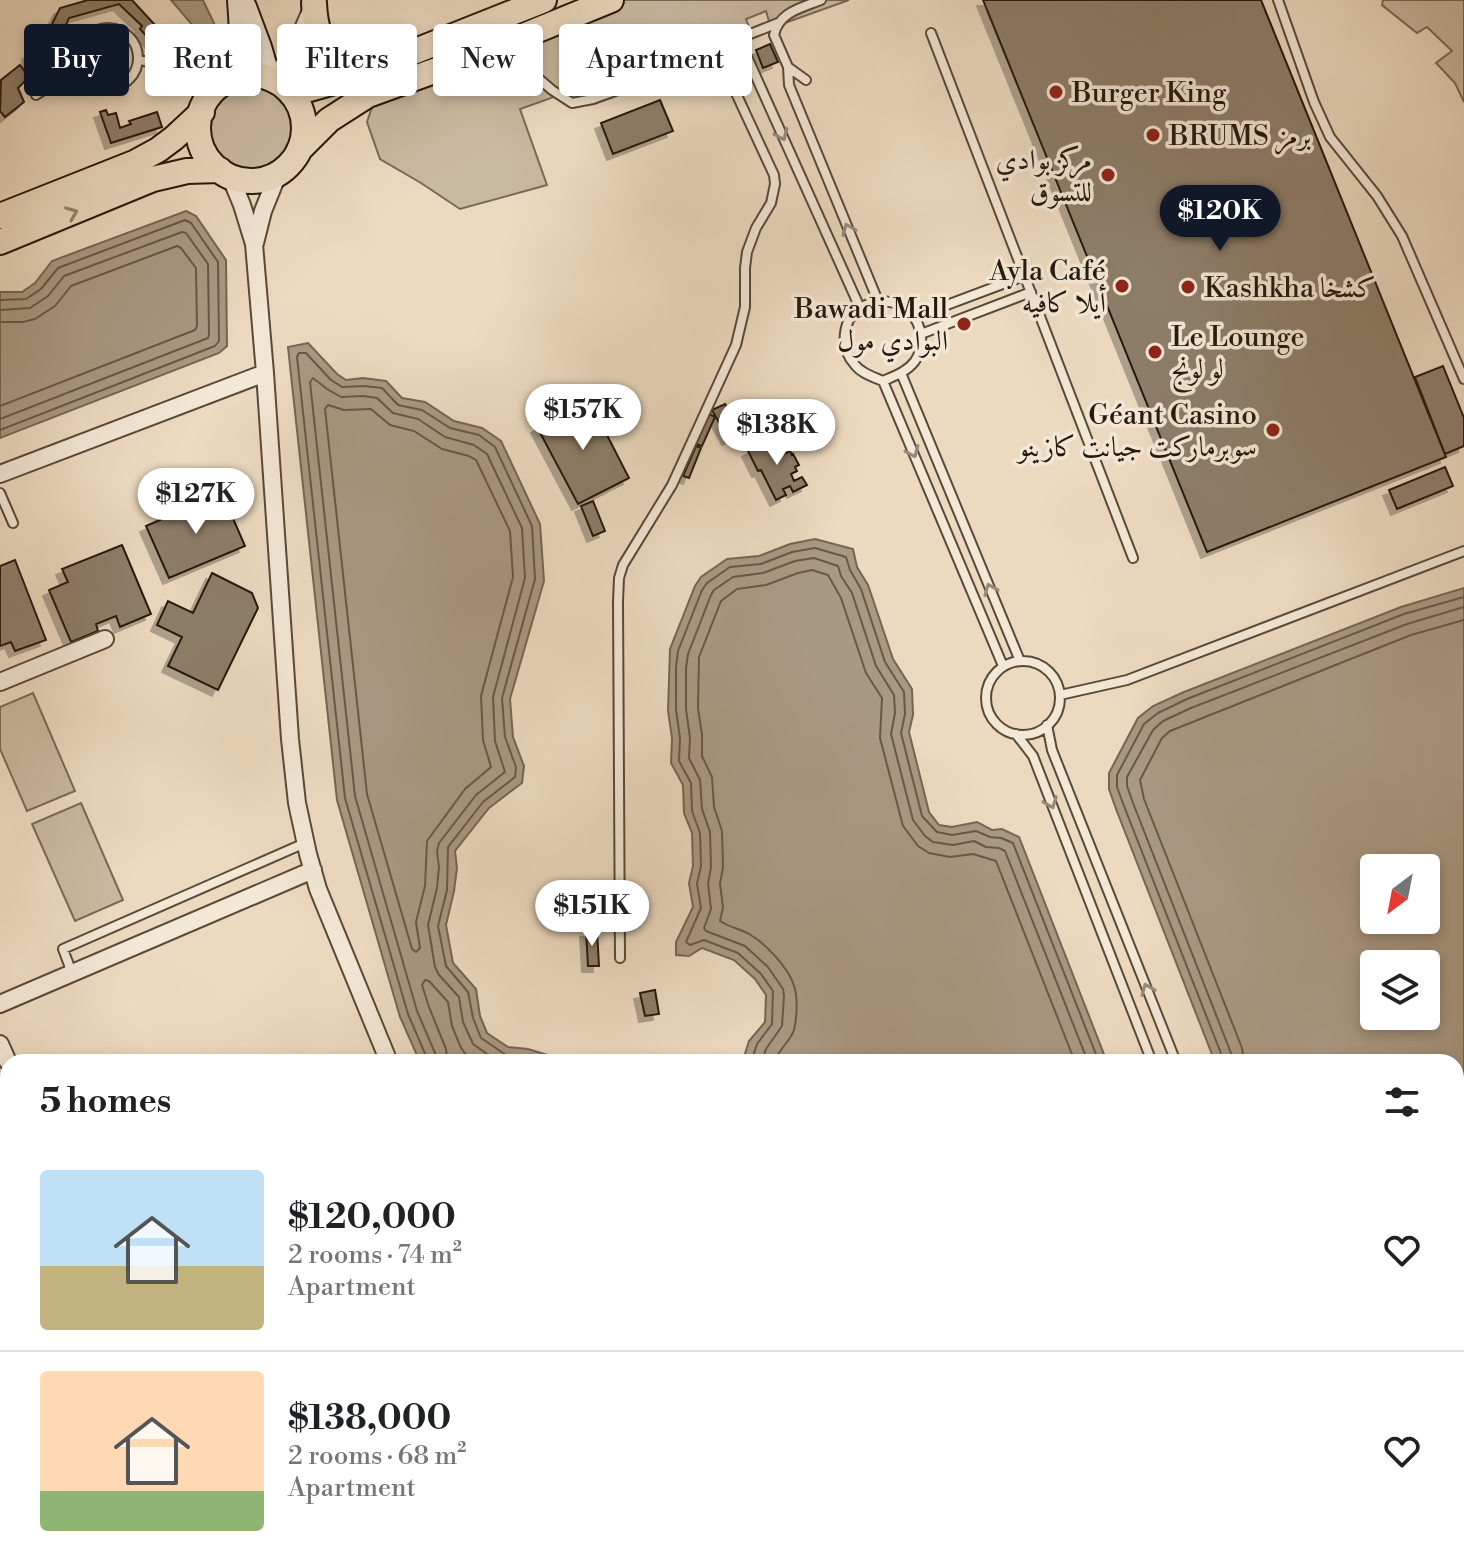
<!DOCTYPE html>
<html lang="en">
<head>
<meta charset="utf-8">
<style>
	:root { --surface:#fff; --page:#f6f6f6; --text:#202124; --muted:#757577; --line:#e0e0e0; --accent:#111827 }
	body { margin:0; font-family:"Libre Bodoni",Amiri,serif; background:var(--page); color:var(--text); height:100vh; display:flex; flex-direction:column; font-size:30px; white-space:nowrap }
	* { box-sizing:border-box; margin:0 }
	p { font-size:26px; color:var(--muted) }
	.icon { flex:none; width:44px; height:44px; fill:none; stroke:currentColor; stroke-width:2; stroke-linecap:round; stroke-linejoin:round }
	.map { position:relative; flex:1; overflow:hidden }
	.side { position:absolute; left:0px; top:1054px; width:1464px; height:512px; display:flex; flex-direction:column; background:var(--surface); border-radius:24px 24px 0 0; box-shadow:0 4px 12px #0003 }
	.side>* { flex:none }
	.banner { position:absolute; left:24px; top:24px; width:800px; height:72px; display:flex; gap:16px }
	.needle { width:52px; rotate:212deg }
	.controls { position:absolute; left:1360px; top:854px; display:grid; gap:16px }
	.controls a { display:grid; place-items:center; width:80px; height:80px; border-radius:8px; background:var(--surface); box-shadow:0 4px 12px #0003; font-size:40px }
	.price { position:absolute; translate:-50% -68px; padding:0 18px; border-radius:28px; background:#fff; color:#222; font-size:26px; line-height:52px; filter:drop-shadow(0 2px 4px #0008) }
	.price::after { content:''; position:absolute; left:50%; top:48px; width:24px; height:18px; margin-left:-12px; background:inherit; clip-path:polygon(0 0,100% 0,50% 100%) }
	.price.active { background:var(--accent); color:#fff }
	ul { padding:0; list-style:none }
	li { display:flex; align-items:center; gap:24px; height:200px; padding:0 40px }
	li+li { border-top:2px solid var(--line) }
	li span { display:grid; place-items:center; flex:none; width:224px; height:160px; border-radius:8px; color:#555 }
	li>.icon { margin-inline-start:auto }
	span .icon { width:96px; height:96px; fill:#fffc; stroke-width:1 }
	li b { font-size:34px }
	h2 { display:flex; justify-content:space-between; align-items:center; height:96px; padding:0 40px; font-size:34px }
	.chip { padding:0 28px; border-radius:8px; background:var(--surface); box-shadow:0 4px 12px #0003; font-size:28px; line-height:72px }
	.chip.active { background:var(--accent); color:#fff }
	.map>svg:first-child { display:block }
	.green { fill:#cab9a1; stroke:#786956; stroke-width:2 }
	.water { fill:#a99882; stroke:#756552; stroke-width:2; fill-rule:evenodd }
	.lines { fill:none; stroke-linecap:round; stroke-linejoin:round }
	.shore { stroke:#685846; stroke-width:2 }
	.building { fill:#8d7d69; stroke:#26190b; stroke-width:2; filter:url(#shadow) }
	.lane-casing { stroke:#584938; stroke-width:12 }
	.street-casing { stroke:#584938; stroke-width:20 }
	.secondary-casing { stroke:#26190b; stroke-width:26 }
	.primary-casing { stroke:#26190b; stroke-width:28 }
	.lane { stroke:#f3e7d6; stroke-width:8 }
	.street { stroke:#f3e7d6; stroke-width:16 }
	.secondary { stroke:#f3e7d6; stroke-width:22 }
	.primary { stroke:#ecdac0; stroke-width:24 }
	.oneway { stroke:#978a7b }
	.oneway2 { stroke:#93836f }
	.poi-dot { fill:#8f2418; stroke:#f3e7d6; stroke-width:3 }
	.labels { text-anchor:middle; stroke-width:7; stroke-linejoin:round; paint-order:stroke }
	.poi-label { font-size:28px; fill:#26190b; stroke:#f3e7d6; text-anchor:start }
</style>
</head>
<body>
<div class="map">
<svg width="1464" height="1566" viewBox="0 0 1464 1566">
	<defs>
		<filter id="shadow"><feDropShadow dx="-6" dy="6" stdDeviation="0" flood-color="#0004"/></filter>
	</defs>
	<rect width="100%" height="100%" fill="#ecdac0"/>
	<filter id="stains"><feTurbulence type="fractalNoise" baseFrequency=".0025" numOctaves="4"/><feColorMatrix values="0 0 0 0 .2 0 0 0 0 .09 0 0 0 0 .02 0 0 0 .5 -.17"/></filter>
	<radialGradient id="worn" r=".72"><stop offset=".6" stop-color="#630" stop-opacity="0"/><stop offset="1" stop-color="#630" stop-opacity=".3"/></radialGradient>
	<path class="green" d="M612 0H849L771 28 766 11 746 19 749 27 520 109 547 185 460 209 421 183 380 159 367 122 374 101Z
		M1383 0H1464V102L1455 83 1436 63 1452 51 1427 27 1417 33 1382 5Z
		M210 128a41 41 0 1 1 82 0a41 41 0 1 1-82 0Z
		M33 693 75 791 27 811 0 749V707Z
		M81 803 123 900 75 921 32 824Z"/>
	<path class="water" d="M171 0H203L221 38 194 27Z
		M186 211 196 216 226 260 227 346 219 353 0 438V292H22L35 283 52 261Z
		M308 343 337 374 346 380 363 378 386 381 402 398 425 402 454 421 482 428 501 441 540 524 544 581 510 699 513 737 524 766 522 783 489 808 455 851 457 868 454 891 446 925 453 963 476 989 480 1016 487 1033 508 1047 528 1049 554 1057 559 1062H420L400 1017 337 800 288 347Z
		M815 539 853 549 857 567 868 585 893 659 912 689 913 715 909 732 929 812 939 825 952 827 977 822 992 830 1002 829 1019 837 1107 1062H741L743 1060 749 1041 765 1022 766 995 755 979 734 960 702 948 689 956 676 955V942L693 907 689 883 693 866 692 833 684 813 683 785 671 763 672 738 668 711 670 649 695 586 701 577 727 559 759 556 790 544Z
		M1464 588V1221L1456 1224V1062H1215L1116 809 1109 789V773L1138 718 1153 706 1184 692 1401 607ZM1374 868H1426V920H1374ZM1374 964H1426V1016H1374Z
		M142 1558H553L556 1566H124Z
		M803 1558H1103L1110 1566H802Z"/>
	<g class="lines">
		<path class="shore" d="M0 300 26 299 41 289 58 268 185 220 191 223 218 262 219 341 215 346 0 430
			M0 310 30 308 48 296 64 276 182 232 186 233 208 264 209 335 208 338 0 419
			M0 322H23L35 319 55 306 71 286 177 246 181 248 196 268 197 326 195 330 0 406
			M328 405 344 410 371 409 390 425 414 431 442 449 469 456 476 460 510 531 513 577 481 696 483 740 491 767 465 789 427 841 425 886 416 922 420 948 416 952 412 949 367 794 325 409Z
			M426 1062V1056L408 1014 345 798 297 357 299 353H306L331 380 342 387 364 386 382 388 398 405 422 410 450 428 479 435 495 447 532 526 535 579 502 698 505 737 516 767 515 777 483 802 448 847 447 890 438 926 446 966 468 992 473 1018 481 1038 506 1055 526 1057 542 1062
			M436 1062 435 1053 417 1011 355 796 310 382 313 378 327 389 341 397 363 396 377 398 393 413 418 419 445 437 474 445 487 454 522 528 525 578 493 697 495 741 505 772 476 795 439 843 437 851 439 867 437 888 428 925 435 967 439 975 459 997 463 1022 473 1044 498 1062
			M448 1062 446 1049 429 1007 422 985 425 980 429 981 448 1002 452 1026 461 1048 467 1056 476 1062
			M751 1062 757 1044 772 1024 773 991 761 974 738 953 704 940 690 945 686 942 701 908 697 884 701 866 700 833 692 811 691 783 679 761 680 738 676 710V667L678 651 702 590 707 583 730 567 761 564 792 552 815 548 846 557 850 570 861 589 885 662 904 692 905 714 901 733 922 816 937 832 952 835 976 831 990 837 1001 838 1013 843 1099 1062
			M762 1062 766 1049 782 1026 784 996 783 989 768 967 745 946 706 931 704 928 711 909 708 884 711 867 710 832 702 809 700 780 689 758 690 738 686 709V668L688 654 711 595 714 590 733 577 763 573 795 561 814 558 838 566 841 576 852 593 876 666 894 695 895 713 891 734 913 820 925 836 933 842 953 845 974 841 986 847 999 848 1005 851 1088 1062
			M774 1062C778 1050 790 1042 794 1030 797 1018 798 997 794 986 789 968 765 943 749 934 740 929 729 927 720 921L723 907 720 884 723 867 722 831 714 807 712 777 702 756V735L698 708 699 657 721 601 737 589 766 585 798 573 812 570 828 575 841 598 866 673 882 698 880 738 903 826 918 846 929 853 950 857 973 854 996 861 1075 1062
			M1222 1062V1056L1124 806 1117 787V775L1144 724 1158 713 1187 699 1404 614 1464 597
			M1232 1062 1231 1053 1133 803 1127 786V777L1153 730 1163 721 1191 708 1407 624 1464 607
			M1244 1062 1242 1048 1144 799 1140 780 1162 738 1170 731 1411 635 1464 620"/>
	</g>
	<path class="building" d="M88 0H132L166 37 156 47 140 29 142 26 119 4 69 18 58 43 45 38 60 8Z
		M983 0H1261L1446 457 1207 552Z
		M770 44 778 62 763 68 756 50Z
		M40 45 54 50 56 65 44 75 31 69 28 54Z
		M20 65 29 77 18 88 24 102 5 117 0 111 1 80Z
		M660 100 673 131 613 154 601 123Z
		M106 110 108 115 116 113 120 128 131 124 129 121 157 112 162 127 111 143 100 112Z
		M1443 366 1464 418V446L1445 454 1415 377Z
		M589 400 629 478 578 504 537 427Z
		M725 404 740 433 728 439 712 410Z
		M709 414 715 417 702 446 696 444Z
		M776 437 784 454 790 451 792 455 793 454 799 465 795 467 797 471 791 474 794 481 802 477 807 485 793 492 790 486 783 489 786 495 776 500 761 470 758 471 748 451Z
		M696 446 701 448 689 478 683 476Z
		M1445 467 1453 486 1397 509 1389 490Z
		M222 493 245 546 169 578 146 526Z
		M593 501 605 531 593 536 581 506Z
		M122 545 151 614 120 627 116 616 96 624 98 631 71 642 49 590 68 582 62 569Z
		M15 560 46 640 15 651 11 642 0 646V566Z
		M212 573 252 593 258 608 218 690 168 666 182 637 157 625 168 601 193 613Z
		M581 903 583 921 572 922 570 905Z
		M586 931H597L599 966H588Z
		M655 990 659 1014 645 1016 640 993Z
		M8 1508V1529L0 1533V1512Z
		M586 1558H609L613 1566H589Z"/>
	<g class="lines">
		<g class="lane-casing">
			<path id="lane" d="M821 0C801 8 779 12 774 35L788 67 789 85 878 301
				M1278 0 1314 102 1330 137 1377 196 1402 236 1464 379
				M78 58a30 30 0 1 1 60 0a30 30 0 1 1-60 0Z
				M931 33 1133 558
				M739 39 860 308
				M138 59 173 70 214 90
				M484 61 502 63 530 71 552 90 572 103 593 99 673 70 715 48 778 23
				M788 67 806 80
				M36 95 79 67
				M878 301C887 301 894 302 902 306 921 317 927 343 915 361 907 372 894 376 883 381 873 377 861 373 855 365 840 349 841 321 860 308 864 305 872 303 878 301Z
				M915 317 1024 276
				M921 334 1031 292
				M901 373 1020 661
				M883 381 1003 666
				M0 493 13 523
				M986 698a37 37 0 1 1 74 0a37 37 0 1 1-74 0Z
				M1060 695 1127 680 1464 551
				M1047 725 1052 750 1176 1062
				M1016 734 1033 756 1152 1062
				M620 958 618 601 619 578 623 565 672 485 736 345 745 307V268L747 252 756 228 771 203 775 184 774 175 715 48
				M72 973 63 949 305 843
				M1456 1422 1464 1424
				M1272 1558 1277 1566
				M1424 1566 1427 1558"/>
		</g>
		<g class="street-casing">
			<path id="street" d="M274 80 295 47 314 4
				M230 176 242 205 254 244 265 373 290 739 297 803 308 854 318 889 389 1062
				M255 243 263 211 278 174
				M0 474 265 373
				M0 682 105 639
				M0 1004 313 870
				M0 1044 8 1062
				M654 1558 657 1566"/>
		</g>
		<g class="secondary-casing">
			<path id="secondary" d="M245 7 260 47 269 78
				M226 80C245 53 241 32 239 0"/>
		</g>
		<g class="primary-casing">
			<path id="primary" d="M314 3C316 46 329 58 370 69
				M198 128a53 53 0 1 1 106 0a53 53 0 1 1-106 0Z
				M292 94 345 79 544 0
				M299 150 329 120 368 95 467 59 611 0
				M0 216 134 163 158 150 174 138 202 112
				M0 242 153 179 187 171 220 170"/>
		</g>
		<use href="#lane" class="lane"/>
		<use href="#street" class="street"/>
		<use href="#secondary" class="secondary"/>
		<use href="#primary" class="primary"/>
	</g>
	<defs><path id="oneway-chevron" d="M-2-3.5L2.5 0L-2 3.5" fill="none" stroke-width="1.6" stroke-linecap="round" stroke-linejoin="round" transform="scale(2)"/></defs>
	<g class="oneway">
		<use href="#oneway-chevron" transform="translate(782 135) rotate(66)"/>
		<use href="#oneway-chevron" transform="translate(848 229) rotate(-112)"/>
		<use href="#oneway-chevron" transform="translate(913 452) rotate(67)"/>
		<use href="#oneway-chevron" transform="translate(990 589) rotate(-112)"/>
		<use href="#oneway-chevron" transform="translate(1051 803) rotate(69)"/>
		<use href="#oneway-chevron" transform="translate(1147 989) rotate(-112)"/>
	</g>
	<use class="oneway2" href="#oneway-chevron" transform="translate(72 213) rotate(-22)"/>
	<g class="poi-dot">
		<circle cx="1056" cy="92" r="8"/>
		<circle cx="1153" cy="135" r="8"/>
		<circle cx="1108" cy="175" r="8"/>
		<circle cx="1122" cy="286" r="8"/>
		<circle cx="1188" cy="287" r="8"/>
		<circle cx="964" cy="324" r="8"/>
		<circle cx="1155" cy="352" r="8"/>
		<circle cx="1273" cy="430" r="8"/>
	</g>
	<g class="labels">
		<g class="poi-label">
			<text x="1072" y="102">Burger King</text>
			<text x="1169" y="145">BRUMS برمز</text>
			<text x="1092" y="169" text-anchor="end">مركز بوادي<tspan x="1092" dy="32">للتسوق</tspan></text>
			<text x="1106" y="280" text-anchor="end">Ayla Café<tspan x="1106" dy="32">أيلا كافيه</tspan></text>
			<text x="1204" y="297">Kashkha كشخا</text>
			<text x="948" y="318" text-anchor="end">Bawadi Mall<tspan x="948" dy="32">البوادي مول</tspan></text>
			<text x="1171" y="346">Le Lounge<tspan x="1171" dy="32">لو لونج</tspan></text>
			<text x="1257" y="424" text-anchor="end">Géant Casino<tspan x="1257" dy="32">سوبرماركت جيانت كازينو</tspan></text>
		</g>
	</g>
	<rect width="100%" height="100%" filter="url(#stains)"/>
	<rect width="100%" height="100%" fill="url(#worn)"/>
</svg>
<div class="controls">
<a><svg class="needle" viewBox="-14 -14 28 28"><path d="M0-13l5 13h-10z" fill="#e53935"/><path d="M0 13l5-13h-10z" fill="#757577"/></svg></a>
<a><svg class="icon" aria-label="layers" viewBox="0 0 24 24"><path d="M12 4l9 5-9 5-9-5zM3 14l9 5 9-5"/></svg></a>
</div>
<b class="price active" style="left:1220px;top:253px">$120K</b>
<b class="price" style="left:583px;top:452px">$157K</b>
<b class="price" style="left:777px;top:467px">$138K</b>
<b class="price" style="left:196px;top:536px">$127K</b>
<b class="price" style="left:592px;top:948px">$151K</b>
<div class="banner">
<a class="chip active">Buy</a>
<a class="chip">Rent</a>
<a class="chip">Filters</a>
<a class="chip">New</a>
<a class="chip">Apartment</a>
</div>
<section class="side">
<h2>5 homes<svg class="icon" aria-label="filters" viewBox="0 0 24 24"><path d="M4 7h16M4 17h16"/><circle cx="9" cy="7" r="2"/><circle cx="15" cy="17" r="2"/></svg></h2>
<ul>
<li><span style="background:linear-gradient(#bfe0f5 60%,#c2b280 0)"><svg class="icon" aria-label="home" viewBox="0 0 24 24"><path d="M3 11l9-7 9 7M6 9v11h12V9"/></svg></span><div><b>$120,000</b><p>2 rooms · 74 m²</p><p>Apartment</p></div><svg class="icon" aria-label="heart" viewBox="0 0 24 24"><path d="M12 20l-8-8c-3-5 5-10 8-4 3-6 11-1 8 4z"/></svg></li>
<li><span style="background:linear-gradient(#ffd9b3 75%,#8fb573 0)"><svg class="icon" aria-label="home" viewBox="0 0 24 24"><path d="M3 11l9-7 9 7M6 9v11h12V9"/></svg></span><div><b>$138,000</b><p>2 rooms · 68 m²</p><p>Apartment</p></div><svg class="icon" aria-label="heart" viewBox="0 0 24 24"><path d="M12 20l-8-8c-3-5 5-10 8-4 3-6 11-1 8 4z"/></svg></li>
</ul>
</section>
</div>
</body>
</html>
